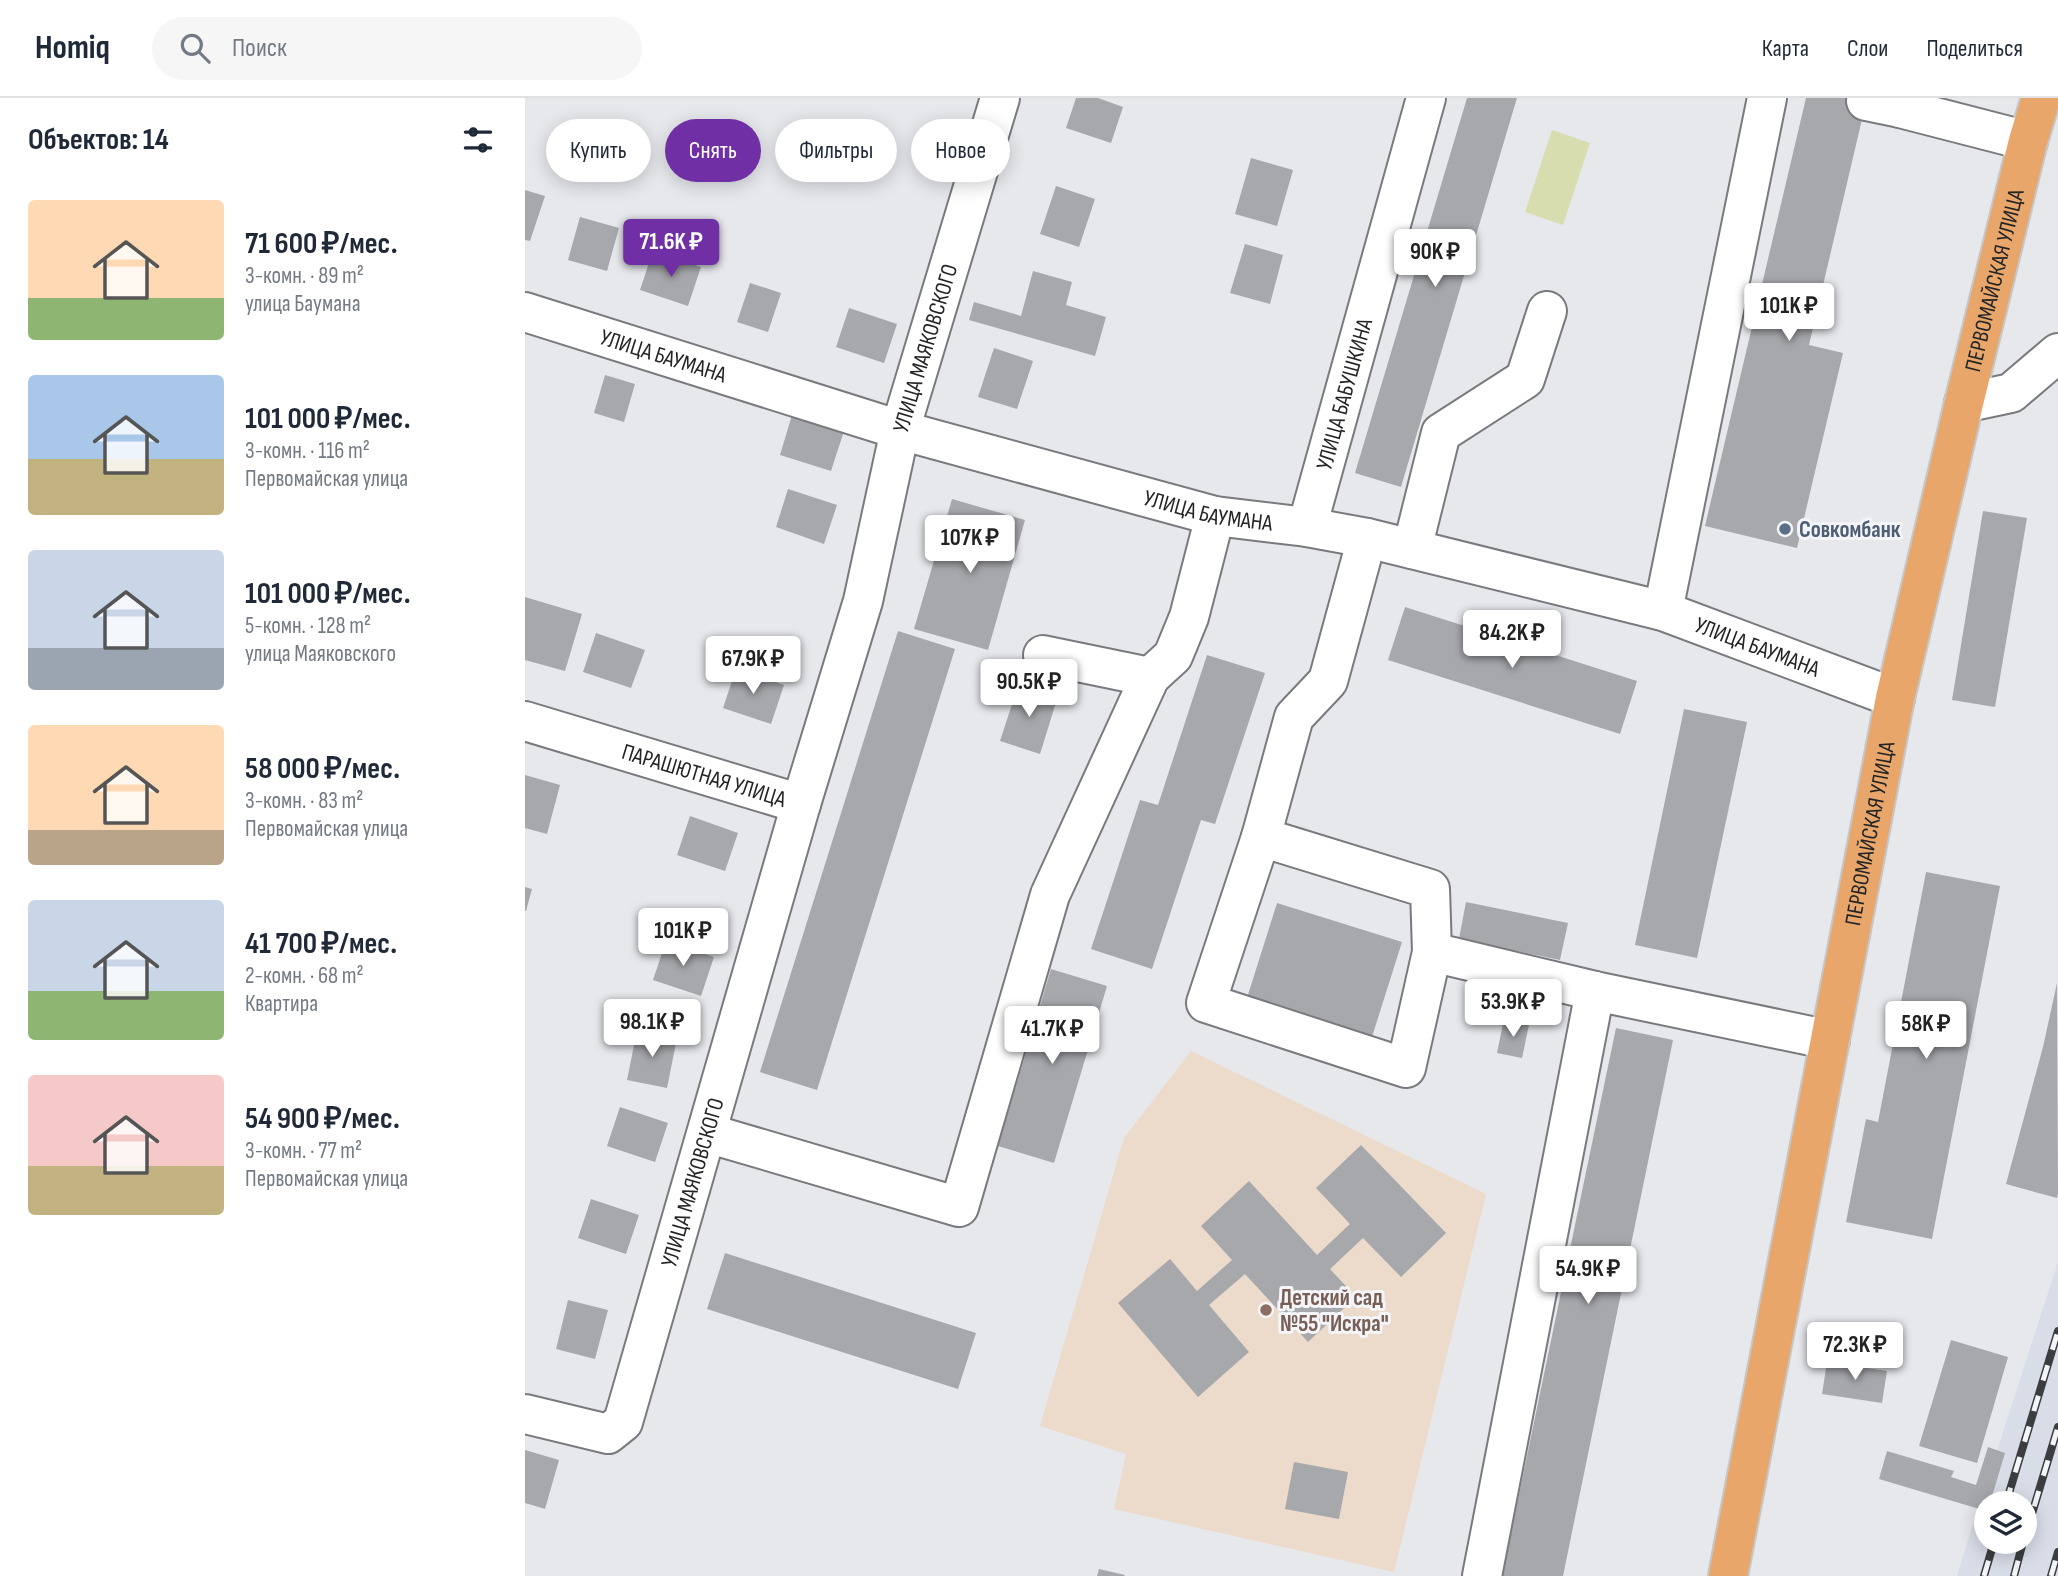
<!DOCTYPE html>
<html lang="ru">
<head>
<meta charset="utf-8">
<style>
	:root { --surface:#fff; --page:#f6f6f7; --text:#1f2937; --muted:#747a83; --line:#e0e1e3; --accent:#702fa4 }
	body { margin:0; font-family:"Sofia Sans Condensed",sans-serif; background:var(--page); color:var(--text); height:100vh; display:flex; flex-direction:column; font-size:26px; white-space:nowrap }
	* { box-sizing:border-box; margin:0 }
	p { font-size:23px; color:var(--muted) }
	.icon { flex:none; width:38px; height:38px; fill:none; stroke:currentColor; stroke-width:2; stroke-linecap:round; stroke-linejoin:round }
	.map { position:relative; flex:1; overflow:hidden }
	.sheet { display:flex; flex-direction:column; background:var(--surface); width:525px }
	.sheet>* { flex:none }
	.top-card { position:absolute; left:21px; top:21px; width:665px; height:63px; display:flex; gap:14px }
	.tools { position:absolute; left:1449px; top:1393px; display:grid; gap:14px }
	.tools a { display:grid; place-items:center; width:63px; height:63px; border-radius:50%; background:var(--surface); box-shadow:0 4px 18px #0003; font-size:35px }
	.price { position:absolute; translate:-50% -60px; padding:0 16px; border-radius:7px; background:#fff; color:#222; font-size:23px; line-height:46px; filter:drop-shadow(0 2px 4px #0008) }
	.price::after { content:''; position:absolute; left:50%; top:42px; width:21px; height:16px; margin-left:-10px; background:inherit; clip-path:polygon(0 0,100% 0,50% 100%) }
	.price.on { background:var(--accent); color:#fff }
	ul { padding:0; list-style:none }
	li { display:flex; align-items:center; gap:21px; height:175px; padding:0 28px }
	li span { display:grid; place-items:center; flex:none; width:196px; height:140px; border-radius:7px; color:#555 }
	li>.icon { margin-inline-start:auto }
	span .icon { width:84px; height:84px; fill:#fffc; stroke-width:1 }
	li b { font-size:30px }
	h2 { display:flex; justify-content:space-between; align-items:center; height:84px; padding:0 28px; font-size:30px }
	.chip { padding:0 24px; border-radius:32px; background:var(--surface); box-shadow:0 4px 18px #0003; font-size:24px; line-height:63px }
	.chip.on { background:var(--accent); color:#fff }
	header { display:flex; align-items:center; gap:42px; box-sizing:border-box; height:98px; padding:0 35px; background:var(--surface); border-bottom:2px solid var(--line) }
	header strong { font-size:33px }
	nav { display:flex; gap:38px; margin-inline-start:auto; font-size:24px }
	.search { width:490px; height:63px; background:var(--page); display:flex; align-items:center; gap:18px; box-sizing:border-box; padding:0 24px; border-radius:38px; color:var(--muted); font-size:26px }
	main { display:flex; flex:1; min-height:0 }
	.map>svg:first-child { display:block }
	.built { fill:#d8dde8; fill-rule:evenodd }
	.education { fill:#ecdaca }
	.green { fill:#d8ddaf }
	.building { fill:#a7a8ac }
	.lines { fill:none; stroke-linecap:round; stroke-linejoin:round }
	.minor-casing { stroke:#797a7e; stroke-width:42 }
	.major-casing { stroke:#c6c6c6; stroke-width:42 }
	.minor { stroke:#fff; stroke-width:38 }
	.major { stroke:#e8a66a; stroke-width:38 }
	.rail-casing { stroke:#3c3d3e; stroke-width:8 }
	.rail { stroke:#f3f5f9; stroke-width:5; stroke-dasharray:16; stroke-linecap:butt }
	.service-dot { fill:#5c6f8a; stroke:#f3f5f9; stroke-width:2.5 }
	.education-dot { fill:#8d6e63; stroke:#f3f5f9; stroke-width:2.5 }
	.labels { text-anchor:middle; stroke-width:6; stroke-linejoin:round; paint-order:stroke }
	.street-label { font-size:23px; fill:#232425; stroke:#f3f5f9 }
	.service-label { font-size:23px; font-weight:bold; fill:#4e5e75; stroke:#f3f5f9; text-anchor:start }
	.education-label { font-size:23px; font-weight:bold; fill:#785e54; stroke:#f3f5f9; text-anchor:start }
</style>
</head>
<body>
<header>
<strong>Homiq</strong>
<div class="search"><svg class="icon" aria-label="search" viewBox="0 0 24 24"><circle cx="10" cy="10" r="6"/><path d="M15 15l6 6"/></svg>Поиск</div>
<nav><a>Карта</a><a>Слои</a><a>Поделиться</a></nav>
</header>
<main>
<section class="sheet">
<h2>Объектов: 14<svg class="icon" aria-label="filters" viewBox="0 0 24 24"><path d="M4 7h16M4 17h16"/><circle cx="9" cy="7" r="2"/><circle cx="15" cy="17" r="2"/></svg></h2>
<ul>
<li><span style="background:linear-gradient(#ffd9b3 70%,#8fb573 0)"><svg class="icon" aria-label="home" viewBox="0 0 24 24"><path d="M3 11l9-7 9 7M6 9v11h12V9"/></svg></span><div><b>71 600 ₽/мес.</b><p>3-комн. · 89 m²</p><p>улица Баумана</p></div></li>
<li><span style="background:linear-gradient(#a9c7e8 60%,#c2b280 0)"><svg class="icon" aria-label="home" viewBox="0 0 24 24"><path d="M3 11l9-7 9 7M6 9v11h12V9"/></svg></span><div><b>101 000 ₽/мес.</b><p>3-комн. · 116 m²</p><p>Первомайская улица</p></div></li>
<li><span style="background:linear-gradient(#c9d6e8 70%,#9aa5b1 0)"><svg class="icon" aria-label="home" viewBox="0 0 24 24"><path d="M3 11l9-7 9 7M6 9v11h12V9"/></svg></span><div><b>101 000 ₽/мес.</b><p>5-комн. · 128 m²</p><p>улица Маяковского</p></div></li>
<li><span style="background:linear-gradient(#ffd9b3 75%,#b9a48a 0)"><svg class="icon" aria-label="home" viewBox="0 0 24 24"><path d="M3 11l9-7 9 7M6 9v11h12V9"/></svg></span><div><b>58 000 ₽/мес.</b><p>3-комн. · 83 m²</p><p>Первомайская улица</p></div></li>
<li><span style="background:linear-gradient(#c9d6e8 65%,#8fb573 0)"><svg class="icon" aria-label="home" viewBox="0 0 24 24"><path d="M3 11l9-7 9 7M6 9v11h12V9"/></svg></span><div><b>41 700 ₽/мес.</b><p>2-комн. · 68 m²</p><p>Квартира</p></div></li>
<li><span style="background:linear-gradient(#f6c9c9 65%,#c2b280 0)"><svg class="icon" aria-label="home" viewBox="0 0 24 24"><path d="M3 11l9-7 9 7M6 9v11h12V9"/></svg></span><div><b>54 900 ₽/мес.</b><p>3-комн. · 77 m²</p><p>Первомайская улица</p></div></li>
</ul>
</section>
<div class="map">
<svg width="1533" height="1478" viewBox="0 0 1533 1478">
	<rect width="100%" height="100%" fill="#e6e8ec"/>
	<path class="built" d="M1533 1164V1478H1432L1444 1439ZM1461 1405H1500V1444H1461Z"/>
	<path class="education" d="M666 953 961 1096 869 1474 589 1411 601 1356 515 1328 599 1040Z"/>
	<path class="green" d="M1027 32 1065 45 1038 127 1000 114Z"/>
	<path class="building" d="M551 0H573L598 9 586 45 541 30Z
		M942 0H992L876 389 830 375Z
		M1281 0H1342L1284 247 1318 255 1272 450 1180 428Z
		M726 60 768 72 752 128 710 116Z
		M531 88 570 101 554 149 515 136Z
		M0 92 20 98 5 143 0 142Z
		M55 119 94 130 82 173 43 162Z
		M720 146 758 157 745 206 705 195Z
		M128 153 176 169 163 208 115 192Z
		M508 173 547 184 541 207 581 219 570 258 444 222 449 204 496 218Z
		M225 185 256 195 243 234 212 224Z
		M324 210 372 226 359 265 311 249Z
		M469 250 508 263 492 311 453 299Z
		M80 277 110 286 99 324 69 315Z
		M267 317 319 333 306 373 255 357Z
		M263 391 312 407 299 446 251 429Z
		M427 401 500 422 463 552 389 531Z
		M1458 413 1502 420 1470 609 1427 602Z
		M0 499 57 516 40 573 0 562Z
		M880 509 1112 583 1095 636 863 562Z
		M373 533 430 551 292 992 235 974Z
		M71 535 120 552 106 590 58 574Z
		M682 557 740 575 690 726 676 722 627 871 566 851 615 702 633 707Z
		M211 571 259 587 246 626 198 610Z
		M494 585 533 598 515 656 475 643Z
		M1159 611 1222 624 1172 860 1110 847Z
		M0 677 35 687 22 736 0 730Z
		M165 718 213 735 200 773 152 757Z
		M1401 774 1475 788 1407 1141 1321 1124 1341 1021 1353 1024Z
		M0 789 7 791 1 813H0Z
		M941 804 1043 825 1035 862 934 841Z
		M752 805 877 844 846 942 721 903Z
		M141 843 189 859 176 898 128 882Z
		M526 871 582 888 529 1065 473 1048Z
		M1532 885 1533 1096 1532 1100 1481 1086 1518 949Z
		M979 921 1004 927 997 960 972 955Z
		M1091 930 1148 942 1038 1478H977Z
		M112 932 152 940 142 990 102 982Z
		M95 1009 143 1025 130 1064 82 1048Z
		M836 1047 921 1135 876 1179 838 1140 805 1171 831 1199 783 1244 720 1176 684 1207 724 1254 673 1299 593 1205 645 1161 672 1193 707 1162 676 1128 724 1083 792 1157 825 1126 791 1090Z
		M66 1101 114 1117 101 1156 53 1140Z
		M200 1155 451 1235 433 1291 182 1211Z
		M43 1202 83 1212 70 1261 31 1251Z
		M1426 1242 1483 1259 1452 1365 1394 1348Z
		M1302 1264 1362 1273 1357 1305 1297 1296Z
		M1463 1349 1480 1355 1465 1405H1461V1413L1354 1381 1362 1353 1429 1373 1426 1379 1451 1387Z
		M0 1352 34 1362 20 1411 0 1405Z
		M769 1364 823 1374 814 1421 760 1411Z
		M574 1471 600 1477 599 1478H572Z"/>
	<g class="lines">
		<g class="minor-casing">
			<g id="minor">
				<path d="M1378 0 1375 10 1503 43"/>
				<path d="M1341 3 1375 10"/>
				<path id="s1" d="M0 214 375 332 690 418 782 429 842 440 1138 513 1370 600"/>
				<path d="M1439 305 1486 295 1533 255"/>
				<path id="s2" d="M782 429 901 0"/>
				<path d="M887 451 916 335 1000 281 1022 213"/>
				<path d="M1138 513 1242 0"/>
				<path d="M518 557 625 579 648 558 664 519 690 418"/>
				<path id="s3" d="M0 623 276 706 338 503 375 332 475 0"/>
				<path d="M736 739 769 619 803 583 842 440"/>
				<path d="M907 854 905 791 736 739 681 905 881 970 907 854 1070 893 1305 942"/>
				<path d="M182 1035 434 1109 525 797 625 579"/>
				<path id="s4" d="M0 1316 83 1336 98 1324 276 706"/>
				<path d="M957 1478 1070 893"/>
			</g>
		</g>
		<g class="major-casing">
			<g id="major">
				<path id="s5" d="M1203 1478 1370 600 1439 305 1503 43 1516 0"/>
			</g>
		</g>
		<use href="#minor" class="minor"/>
		<use href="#major" class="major"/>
		<g class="rail-casing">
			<path id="rail" d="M1481 1405 1533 1233
				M1500 1439 1533 1329
				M1459 1478 1469 1444
				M1489 1478 1498 1444
				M1526 1478 1533 1454"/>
		</g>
		<use href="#rail" class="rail"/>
	</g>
	<circle class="service-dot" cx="1260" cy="431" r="7"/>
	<circle class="education-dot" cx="741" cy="1212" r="7"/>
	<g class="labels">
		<g class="street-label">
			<text dy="8" stroke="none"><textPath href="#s5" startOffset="1323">ПЕРВОМАЙСКАЯ УЛИЦА</textPath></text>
			<text dy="8" stroke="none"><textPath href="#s3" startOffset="761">УЛИЦА МАЯКОВСКОГО</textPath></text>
			<text dy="8" stroke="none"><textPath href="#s1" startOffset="145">УЛИЦА БАУМАНА</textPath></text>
			<text dy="8" stroke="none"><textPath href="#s2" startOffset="138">УЛИЦА БАБУШКИНА</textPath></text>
			<text dy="8" stroke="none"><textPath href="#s1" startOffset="712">УЛИЦА БАУМАНА</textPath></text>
			<text dy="8" stroke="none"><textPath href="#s1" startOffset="1279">УЛИЦА БАУМАНА</textPath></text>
			<text dy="8" stroke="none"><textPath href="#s3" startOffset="187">ПАРАШЮТНАЯ УЛИЦА</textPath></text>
			<text dy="8" stroke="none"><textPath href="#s5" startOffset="756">ПЕРВОМАЙСКАЯ УЛИЦА</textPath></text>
			<text dy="8" stroke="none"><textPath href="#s4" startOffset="354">УЛИЦА МАЯКОВСКОГО</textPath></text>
		</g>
		<g class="service-label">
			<text x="1274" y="439">Совкомбанк</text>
		</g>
		<g class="education-label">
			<text x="755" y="1207">Детский сад<tspan x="755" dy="26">№55 "Искра"</tspan></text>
		</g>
	</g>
</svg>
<div class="tools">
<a><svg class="icon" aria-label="layers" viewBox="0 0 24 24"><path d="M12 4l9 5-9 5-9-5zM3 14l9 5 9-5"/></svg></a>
</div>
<b class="price on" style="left:146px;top:181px">71.6K ₽</b>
<b class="price" style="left:910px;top:191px">90K ₽</b>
<b class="price" style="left:1264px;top:245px">101K ₽</b>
<b class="price" style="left:445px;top:477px">107K ₽</b>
<b class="price" style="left:987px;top:572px">84.2K ₽</b>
<b class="price" style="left:228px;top:598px">67.9K ₽</b>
<b class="price" style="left:504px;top:621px">90.5K ₽</b>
<b class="price" style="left:158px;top:870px">101K ₽</b>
<b class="price" style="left:988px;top:941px">53.9K ₽</b>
<b class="price" style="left:127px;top:961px">98.1K ₽</b>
<b class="price" style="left:1401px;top:963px">58K ₽</b>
<b class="price" style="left:527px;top:968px">41.7K ₽</b>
<b class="price" style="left:1063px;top:1208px">54.9K ₽</b>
<b class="price" style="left:1330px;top:1284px">72.3K ₽</b>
<div class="top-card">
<a class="chip">Купить</a>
<a class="chip on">Снять</a>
<a class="chip">Фильтры</a>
<a class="chip">Новое</a>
</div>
</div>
</main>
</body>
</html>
